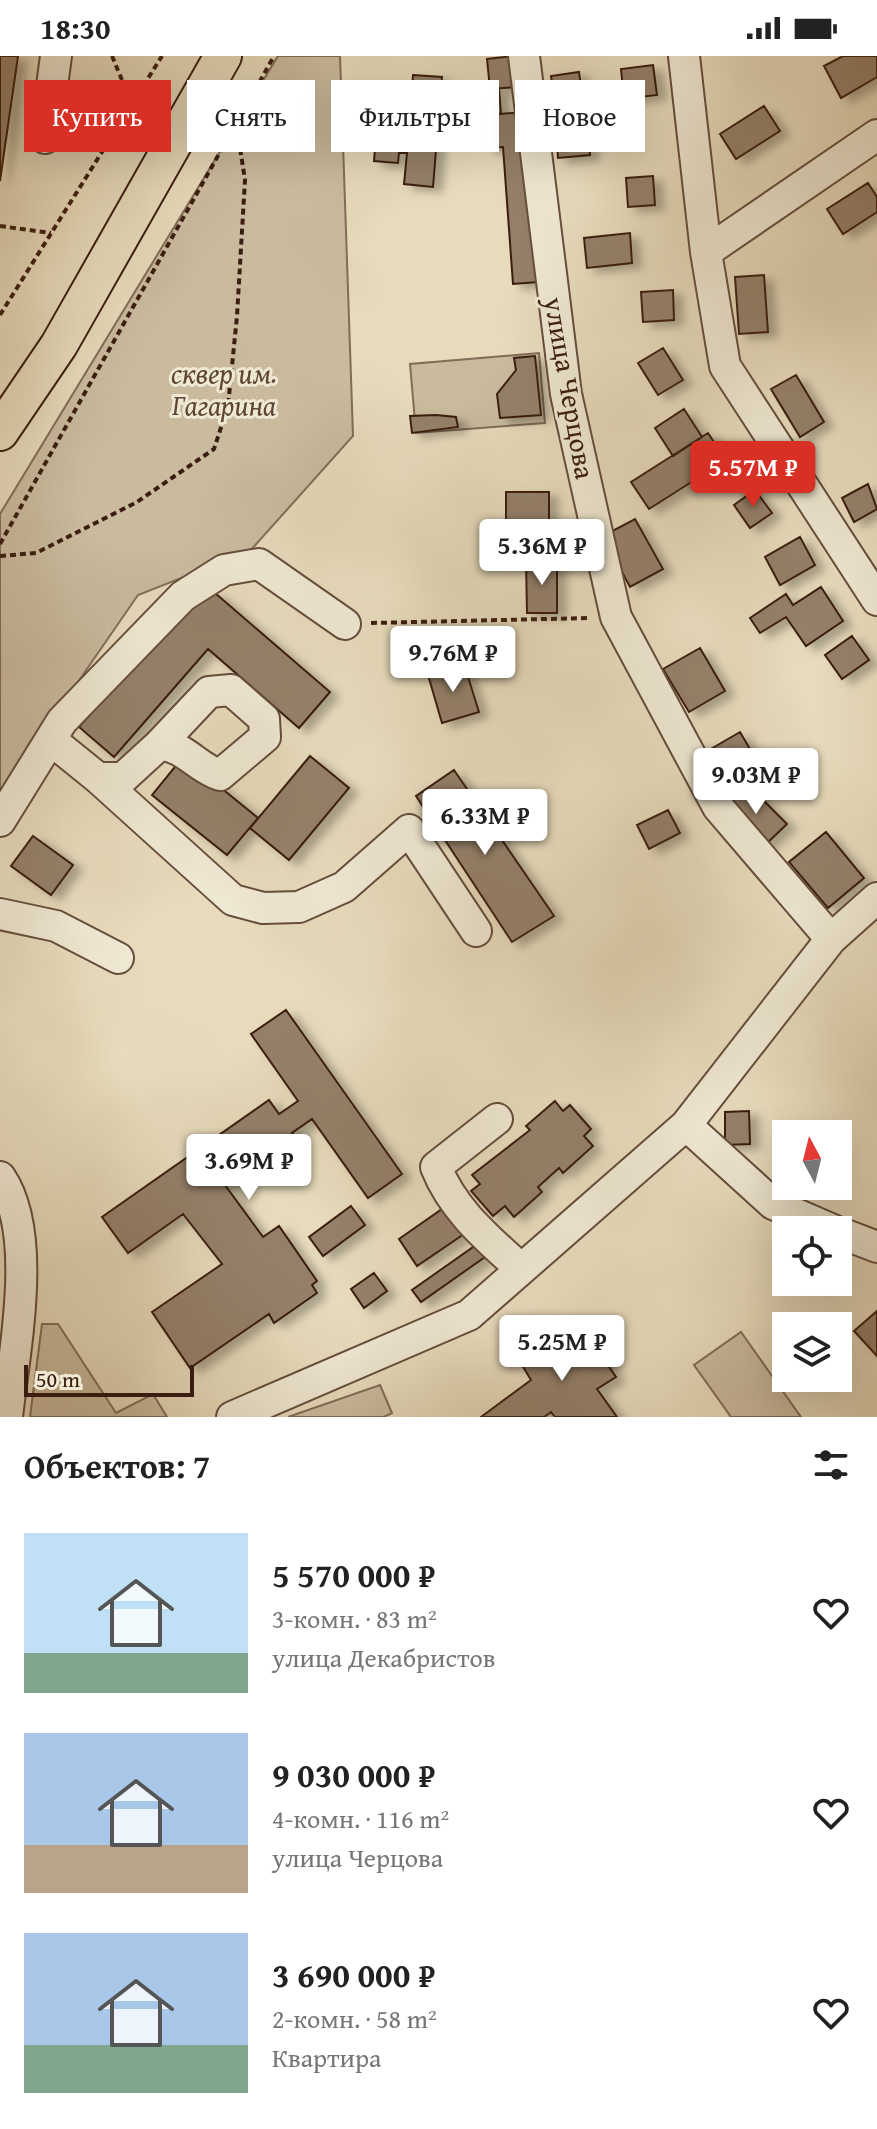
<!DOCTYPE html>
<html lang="ru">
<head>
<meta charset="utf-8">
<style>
	:root { --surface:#fff; --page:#f6f6f6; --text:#222; --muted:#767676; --accent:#d93025 }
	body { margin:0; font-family:"Gentium Book Plus",serif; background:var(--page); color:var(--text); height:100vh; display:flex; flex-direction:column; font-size:30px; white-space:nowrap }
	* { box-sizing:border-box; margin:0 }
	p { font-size:26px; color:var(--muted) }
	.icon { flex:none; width:44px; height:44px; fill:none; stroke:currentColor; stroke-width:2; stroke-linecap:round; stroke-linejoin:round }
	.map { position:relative; height:1361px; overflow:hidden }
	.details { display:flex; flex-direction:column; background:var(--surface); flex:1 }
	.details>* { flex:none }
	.hud { position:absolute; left:24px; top:24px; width:830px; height:72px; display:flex; gap:16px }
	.needle { width:52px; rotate:353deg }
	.buttons { position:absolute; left:772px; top:1064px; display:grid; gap:16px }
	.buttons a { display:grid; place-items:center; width:80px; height:80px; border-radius:0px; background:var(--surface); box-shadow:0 8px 32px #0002; font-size:40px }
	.scale { position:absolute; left:24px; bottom:20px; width:170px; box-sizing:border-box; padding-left:8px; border:4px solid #3b1e11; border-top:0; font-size:22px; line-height:28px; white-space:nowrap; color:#3b1e11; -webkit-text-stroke:6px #efe8d3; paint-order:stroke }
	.price { position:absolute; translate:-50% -68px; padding:0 18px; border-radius:8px; background:#fff; color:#222; font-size:26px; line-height:52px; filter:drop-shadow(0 2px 4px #0008) }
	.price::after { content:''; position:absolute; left:50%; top:48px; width:24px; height:18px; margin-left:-12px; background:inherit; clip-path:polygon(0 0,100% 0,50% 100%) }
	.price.active { background:var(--accent); color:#fff }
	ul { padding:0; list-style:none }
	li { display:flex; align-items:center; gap:24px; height:200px; padding:0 24px }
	li span { display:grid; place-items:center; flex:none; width:224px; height:160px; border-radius:0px; color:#555 }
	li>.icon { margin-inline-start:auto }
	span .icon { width:96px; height:96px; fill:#fffc; stroke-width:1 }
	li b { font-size:34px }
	h2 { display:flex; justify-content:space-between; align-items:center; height:96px; padding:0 24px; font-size:34px }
	.chip { padding:0 28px; border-radius:0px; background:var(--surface); box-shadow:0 8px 32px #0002; font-size:28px; line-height:72px }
	.chip.active { background:var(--accent); color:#fff }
	.status { display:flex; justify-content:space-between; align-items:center; height:56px; padding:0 40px; background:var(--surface); direction:ltr }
	.status svg { height:22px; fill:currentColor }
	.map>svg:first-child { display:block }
	.green { fill:#cabb9f; stroke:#826c58; stroke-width:2 }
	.building { fill:#94806a; stroke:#3b1e11; stroke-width:2; filter:url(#shadow) }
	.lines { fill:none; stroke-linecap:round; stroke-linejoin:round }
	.minor-casing { stroke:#664d3c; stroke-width:34 }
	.major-casing { stroke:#3b1e11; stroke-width:40 }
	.path { stroke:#3b1e11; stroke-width:4; stroke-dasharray:6 4; stroke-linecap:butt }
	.minor { stroke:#efe8d3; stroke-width:30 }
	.major { stroke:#e7dbbc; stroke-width:36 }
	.labels { text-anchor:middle; stroke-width:6; stroke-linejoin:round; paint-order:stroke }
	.park-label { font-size:28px; font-style:italic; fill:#5f4534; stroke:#efe8d3 }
	.street-label { font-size:28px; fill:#3b1e11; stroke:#efe8d3 }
</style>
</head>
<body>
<div class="status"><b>18:30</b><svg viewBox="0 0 49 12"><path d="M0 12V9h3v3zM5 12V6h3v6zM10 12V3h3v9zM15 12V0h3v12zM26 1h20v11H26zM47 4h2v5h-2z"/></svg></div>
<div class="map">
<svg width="877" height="1361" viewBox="0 0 877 1361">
	<defs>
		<filter id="shadow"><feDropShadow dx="9" dy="5" stdDeviation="4" flood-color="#0004"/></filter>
	</defs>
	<rect width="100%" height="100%" fill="#e7dbbc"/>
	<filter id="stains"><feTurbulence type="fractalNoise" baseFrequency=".0025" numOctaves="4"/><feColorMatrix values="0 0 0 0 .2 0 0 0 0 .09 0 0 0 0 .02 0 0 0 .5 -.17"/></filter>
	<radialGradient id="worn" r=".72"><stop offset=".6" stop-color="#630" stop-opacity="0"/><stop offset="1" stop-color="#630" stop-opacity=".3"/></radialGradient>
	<path class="green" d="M278 0H340L353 380 250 495 138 539 0 739V458Z
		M539 297 545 367 416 377 410 308Z
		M42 1268H58L116 1357 153 1338 167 1361H30Z
		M741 1276 801 1361H731L694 1309Z
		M380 1329 392 1357 384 1361H288Z"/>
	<path class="building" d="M0 0H18L0 125Z
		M514 0 517 31 490 33 487 3Z
		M843 0H877V21L841 42 824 10Z
		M653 9 657 39 624 43 621 13Z
		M579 16 586 66 558 70 551 20Z
		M413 19 442 21 433 131 404 128 407 97H399L398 107 374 105 378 56 403 58 401 71H409Z
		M499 32 501 58 469 61 466 35Z
		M764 50 780 75 736 103 720 78Z
		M524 56 538 226 513 228 503 91 490 92 480 83 479 69 488 59Z
		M588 70 590 99 558 102 556 73Z
		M653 120 655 149 628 151 626 122Z
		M868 127 877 141V156L843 178 827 153Z
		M630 177 632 207 587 212 584 182Z
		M764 219 768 276 739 278 735 221Z
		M673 234 674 264 643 266 641 236Z
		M663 292 683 324 658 339 638 307Z
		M535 300 541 359 500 362 497 338 516 314 514 302Z
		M796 319 824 366 800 381 771 333Z
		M684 353 702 381 673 400 655 372Z
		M436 359 456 361 458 371 412 377 410 360Z
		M708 377 726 404 649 453 631 426Z
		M746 391 763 416 738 432 722 407Z
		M868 428 877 453 854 466 842 442Z
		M755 434 772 457 750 472 734 449Z
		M506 436H549V480H506Z
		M635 463 663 513 630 531 603 480Z
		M800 481 815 509 780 529 765 501Z
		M526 505H557V557H527Z
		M821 531 843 565 806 590 786 561 760 577 750 562 786 538 793 549Z
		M215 537 330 636 299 672 208 593 114 701 79 671 189 543Z
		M852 580 869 604 842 623 825 599Z
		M700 592 725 635 689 656 663 613Z
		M464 608 479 656 442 667 428 619Z
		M740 676 761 712 718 738 697 701Z
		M310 700 349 732 289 804 250 772Z
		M183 701 258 762 227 799 152 739Z
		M454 714 554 860 512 886 416 740Z
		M748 729 787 768 763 791 724 752Z
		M668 754 680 777 649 793 637 769Z
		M826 776 864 822 828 852 789 806Z
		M33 780 73 809 51 839 11 810Z
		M286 954 402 1118 368 1142 312 1063 292 1077 295 1080 225 1129 263 1181 279 1170 317 1225 312 1229 317 1237 274 1267 269 1258 190 1312 152 1256 222 1208 183 1158 128 1197 102 1161 269 1044 279 1058 298 1045 251 978Z
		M555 1045 563 1055 570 1049 591 1073 584 1080 593 1090 563 1117 559 1112 538 1131 542 1136 514 1161 505 1150 493 1160 471 1135 480 1128 472 1119 530 1074 526 1070Z
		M749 1055 750 1088 725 1089V1056Z
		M351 1150 365 1169 323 1200 309 1181Z
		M445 1151 464 1178 417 1210 399 1183Z
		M476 1189 485 1201 421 1246 412 1234Z
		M374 1217 387 1235 364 1252 351 1233Z
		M877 1255V1300L854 1275Z
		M581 1270 616 1321 597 1333 617 1361H555L551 1356 544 1361H481L531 1324 522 1309Z"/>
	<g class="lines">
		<g class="minor-casing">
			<path id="minor" d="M524 0 566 338 616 561 718 751 831 883
				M684 0 706 196 725 310 877 544
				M45 82 56 0
				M706 196 877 79
				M51 684 98 722H123L159 689C184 689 197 712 220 719L265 681 264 663 231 634 209 636 159 689
				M98 722 233 844 263 852 299 851 344 831 409 774 476 875
				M0 765 62 665 183 540 224 514 259 508 345 568
				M0 858 56 870 118 902
				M497 1063 436 1111C453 1154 487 1182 521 1213
				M686 1069 773 1148 833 1174
				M0 1121C39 1177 14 1296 7 1361
				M838 1176 877 1191
				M232 1361 469 1259 686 1069 831 883 877 842"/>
		</g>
		<g class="major-casing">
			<path id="major" d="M0 376 59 289 223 0"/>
		</g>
		<path class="path" d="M112 0 132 48
			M0 170 51 177
			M0 259 162 0
			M0 488 274 0
			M0 500 36 497 137 446 214 393 228 350 237 260 245 124 236 66
			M371 567 590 562"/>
		<use href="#minor" class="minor"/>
		<use href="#major" class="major"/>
	</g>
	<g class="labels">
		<g class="park-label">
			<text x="224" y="327">сквер им.<tspan x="224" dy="32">Гагарина</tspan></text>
		</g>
		<g class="street-label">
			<text transform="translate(570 332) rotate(80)" y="10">улица Черцова</text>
		</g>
	</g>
	<rect width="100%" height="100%" filter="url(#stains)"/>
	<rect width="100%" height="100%" fill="url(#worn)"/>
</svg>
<div class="buttons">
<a><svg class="needle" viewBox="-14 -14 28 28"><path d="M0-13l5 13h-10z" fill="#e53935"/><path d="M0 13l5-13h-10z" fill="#767676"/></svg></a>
<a><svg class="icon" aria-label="locate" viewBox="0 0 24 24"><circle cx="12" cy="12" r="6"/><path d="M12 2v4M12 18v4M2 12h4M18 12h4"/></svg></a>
<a><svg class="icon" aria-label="layers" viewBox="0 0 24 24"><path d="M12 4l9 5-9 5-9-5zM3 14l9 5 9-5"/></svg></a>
</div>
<div class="scale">50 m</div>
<b class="price active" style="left:753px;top:453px">5.57M ₽</b>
<b class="price" style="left:542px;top:531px">5.36M ₽</b>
<b class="price" style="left:453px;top:638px">9.76M ₽</b>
<b class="price" style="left:756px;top:760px">9.03M ₽</b>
<b class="price" style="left:485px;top:801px">6.33M ₽</b>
<b class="price" style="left:249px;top:1146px">3.69M ₽</b>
<b class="price" style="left:562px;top:1327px">5.25M ₽</b>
<div class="hud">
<a class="chip active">Купить</a>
<a class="chip">Снять</a>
<a class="chip">Фильтры</a>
<a class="chip">Новое</a>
</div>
</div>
<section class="details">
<h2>Объектов: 7<svg class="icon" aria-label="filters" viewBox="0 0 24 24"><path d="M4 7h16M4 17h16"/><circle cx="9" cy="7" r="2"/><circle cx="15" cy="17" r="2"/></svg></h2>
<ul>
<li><span style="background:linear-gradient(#bfe0f5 75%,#7fa58c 0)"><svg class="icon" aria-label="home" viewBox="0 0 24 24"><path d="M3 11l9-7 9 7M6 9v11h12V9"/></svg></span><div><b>5 570 000 ₽</b><p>3-комн. · 83 m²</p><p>улица Декабристов</p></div><svg class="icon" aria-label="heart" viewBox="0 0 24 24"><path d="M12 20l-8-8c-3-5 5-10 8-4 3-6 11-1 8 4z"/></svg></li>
<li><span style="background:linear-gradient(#a9c7e8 70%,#b9a48a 0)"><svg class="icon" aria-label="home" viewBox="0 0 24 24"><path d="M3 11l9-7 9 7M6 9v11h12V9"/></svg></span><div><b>9 030 000 ₽</b><p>4-комн. · 116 m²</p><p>улица Черцова</p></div><svg class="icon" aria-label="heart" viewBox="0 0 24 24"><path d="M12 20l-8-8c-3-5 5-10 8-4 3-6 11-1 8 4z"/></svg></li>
<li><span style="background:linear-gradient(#a9c7e8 70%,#7fa58c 0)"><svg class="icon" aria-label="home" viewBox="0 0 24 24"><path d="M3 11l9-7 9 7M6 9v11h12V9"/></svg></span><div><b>3 690 000 ₽</b><p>2-комн. · 58 m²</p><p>Квартира</p></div><svg class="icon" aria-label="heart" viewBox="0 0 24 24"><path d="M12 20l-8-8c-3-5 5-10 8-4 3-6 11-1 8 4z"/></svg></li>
</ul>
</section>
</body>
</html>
